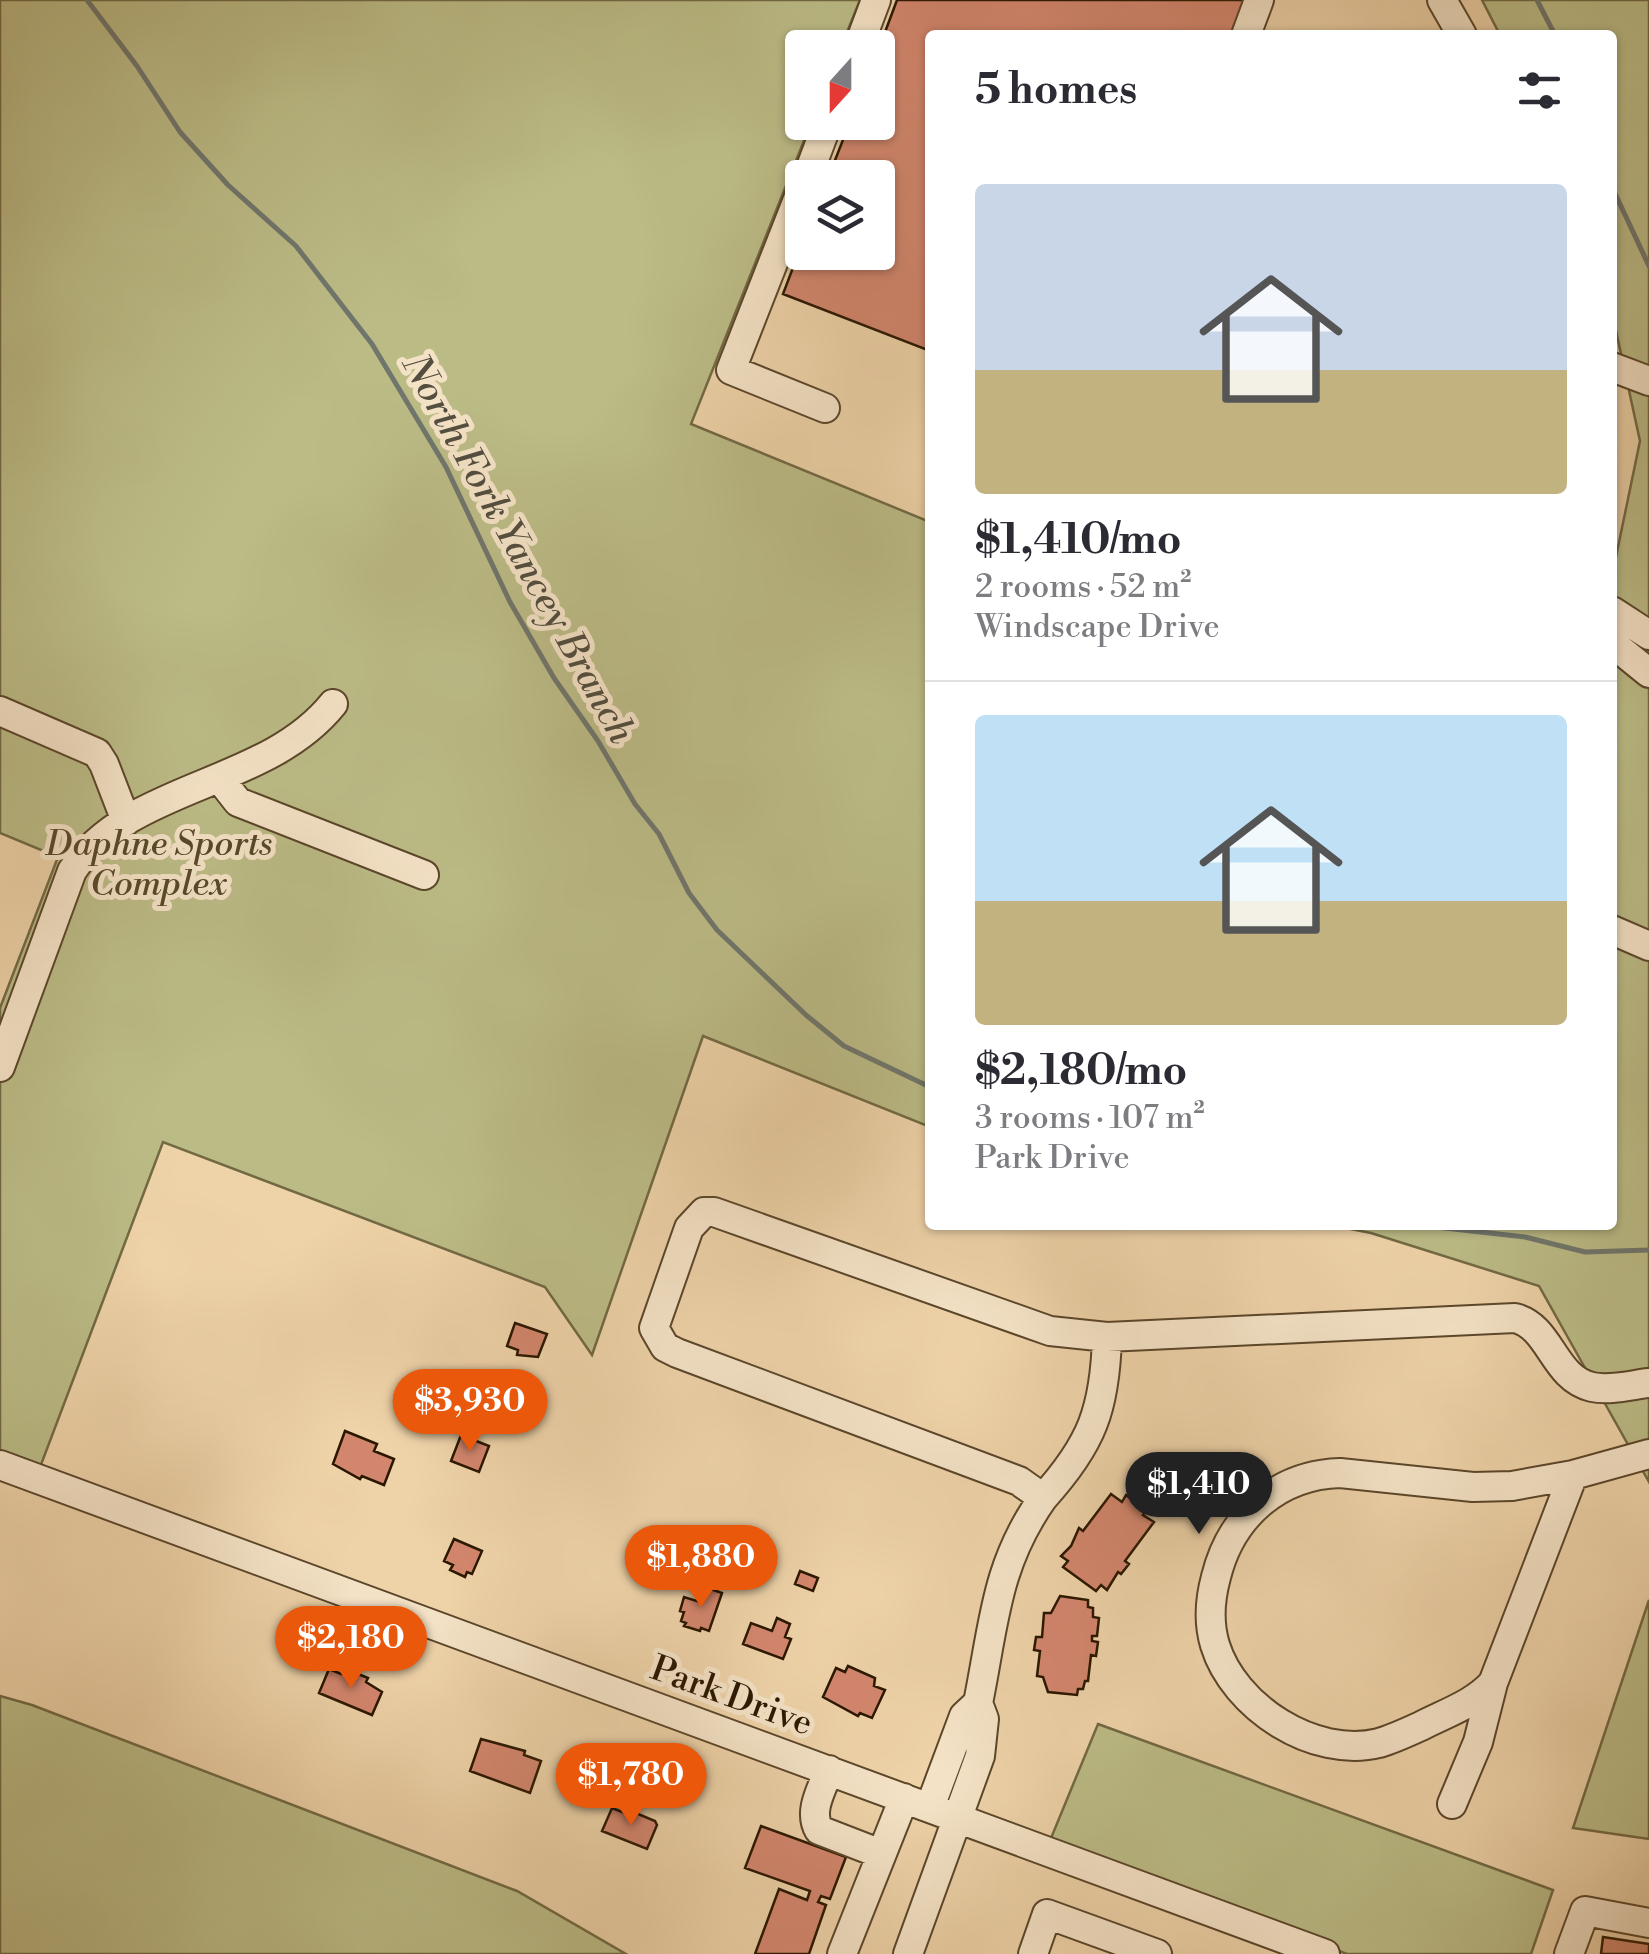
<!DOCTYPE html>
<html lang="en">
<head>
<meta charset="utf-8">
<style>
	:root { --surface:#fff; --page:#f2f2f3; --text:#2b2b33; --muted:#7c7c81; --line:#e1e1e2; --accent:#ea580c }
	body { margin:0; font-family:"Libre Bodoni",serif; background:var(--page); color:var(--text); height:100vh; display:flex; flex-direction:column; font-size:38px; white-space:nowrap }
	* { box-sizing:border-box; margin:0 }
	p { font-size:32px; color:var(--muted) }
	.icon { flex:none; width:55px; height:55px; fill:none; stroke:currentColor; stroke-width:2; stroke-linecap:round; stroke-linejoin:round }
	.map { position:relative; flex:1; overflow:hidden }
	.sheet { position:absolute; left:925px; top:30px; width:692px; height:1200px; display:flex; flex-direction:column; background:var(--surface); border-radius:10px; box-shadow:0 2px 8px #0004 }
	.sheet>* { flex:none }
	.needle { width:65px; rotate:201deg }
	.controls { position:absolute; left:785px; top:30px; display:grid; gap:20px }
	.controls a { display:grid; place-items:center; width:110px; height:110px; border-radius:10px; background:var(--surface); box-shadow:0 2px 8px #0004; font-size:50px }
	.price { position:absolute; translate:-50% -85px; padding:0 22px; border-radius:35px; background:var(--accent); color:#fff; font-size:32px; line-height:65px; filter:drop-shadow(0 2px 5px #0008) }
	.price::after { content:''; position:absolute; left:50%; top:60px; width:30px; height:22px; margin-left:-15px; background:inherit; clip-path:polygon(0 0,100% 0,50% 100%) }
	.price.current { background:#222; color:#fff }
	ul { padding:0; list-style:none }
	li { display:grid; align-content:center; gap:20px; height:530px; padding:0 50px }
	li+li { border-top:2px solid var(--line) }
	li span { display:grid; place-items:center; height:310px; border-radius:10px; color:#555 }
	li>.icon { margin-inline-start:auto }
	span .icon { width:180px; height:180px; fill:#fffc; stroke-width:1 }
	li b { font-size:42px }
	h2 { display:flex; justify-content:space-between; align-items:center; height:120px; padding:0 50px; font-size:42px }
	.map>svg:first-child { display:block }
	.green { fill:#bbbb86; stroke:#726943; stroke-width:2.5 }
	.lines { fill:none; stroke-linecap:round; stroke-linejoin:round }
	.stream { stroke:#70766c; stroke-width:5 }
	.building { fill:#d3866e; stroke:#2a1700; stroke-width:2.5 }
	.minor-casing { stroke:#5b462a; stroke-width:32 }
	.minor { stroke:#f4e2c6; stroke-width:28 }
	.labels { text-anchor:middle; stroke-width:10; stroke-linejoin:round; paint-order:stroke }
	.park-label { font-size:35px; font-style:italic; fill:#564828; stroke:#f4e2c6 }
	.street-label { font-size:35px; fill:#2a1700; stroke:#f4e2c6 }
	.water-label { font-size:38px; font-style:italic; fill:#534e3f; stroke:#f4e2c6 }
</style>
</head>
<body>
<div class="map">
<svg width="1649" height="1954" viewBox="0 0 1649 1954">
	<rect width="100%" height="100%" fill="#eed2a8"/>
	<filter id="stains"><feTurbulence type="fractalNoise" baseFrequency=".002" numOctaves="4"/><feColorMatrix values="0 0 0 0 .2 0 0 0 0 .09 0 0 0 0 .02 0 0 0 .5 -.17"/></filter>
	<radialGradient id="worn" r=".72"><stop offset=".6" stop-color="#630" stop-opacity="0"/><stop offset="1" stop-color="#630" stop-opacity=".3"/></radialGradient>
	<path class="green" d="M0 0H860L841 47 802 48V122L811 123 691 424 930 522V1127L703 1036 592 1355 545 1287 163 1142 36 1478 0 1465V1008L58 857 0 833Z
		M1482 0H1649V1482L1539 1286 1371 1233 1330 1225H1612V576L1640 441 1613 317 1612 35H1500Z
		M1649 1600V1839L1573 1828Z
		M0 1696 32 1705 517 1891 626 1954H0Z
		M1098 1724 1553 1890 1531 1954H1347L1049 1843Z"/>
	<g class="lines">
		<path class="stream" d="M87 0 137 66 180 132 228 185 296 246 372 344 446 467 510 602 554 678 598 741 635 804 659 834 689 893 717 930 806 1015 844 1046 930 1087
			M1537 0 1555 35
			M1612 187 1649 266
			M1418 1225 1525 1237 1585 1252 1649 1250"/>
	</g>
	<path class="building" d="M897 0H1244L1231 35H930V351L783 294 802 244V252H878V178H828L850 122H878V51Z
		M515 1323 547 1334 538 1357 517 1355 518 1350 507 1346Z
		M345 1431 377 1444 374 1451 394 1459 384 1485 362 1476 360 1479 333 1464Z
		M461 1435 489 1446 479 1472 451 1461Z
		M1111 1494 1122 1502 1126 1495 1146 1510 1143 1515 1154 1522 1125 1561 1129 1564 1121 1574 1118 1572 1107 1590 1101 1585 1096 1591 1063 1567 1068 1561 1061 1556 1071 1546 1079 1528 1083 1531Z
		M454 1539 482 1551 472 1574 467 1572 465 1577 450 1570 453 1565 444 1561Z
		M800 1571 818 1578 813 1591 795 1584Z
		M705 1587 722 1593 709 1631 701 1628 700 1631 684 1626 686 1623 681 1621 684 1612 680 1611 684 1597 700 1602Z
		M1060 1596 1088 1600V1607L1093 1608V1617L1099 1618 1097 1636H1092V1641L1098 1642 1096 1656 1091 1655 1088 1681H1085L1083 1689H1078L1077 1695 1048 1692 1043 1677 1037 1676 1040 1651 1034 1650 1036 1637H1042L1044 1613H1051Z
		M777 1618 790 1624 785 1637 791 1639 783 1659 743 1644 751 1623 772 1631Z
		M848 1666 875 1678 874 1686 885 1690 872 1718 860 1713 858 1716 823 1697 836 1668 845 1672Z
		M329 1669 341 1674 342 1672 349 1675 351 1671 368 1678 366 1682 382 1692 372 1715 319 1693Z
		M481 1739 525 1751 524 1755 541 1761 530 1793 470 1771Z
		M584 1755 612 1768 603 1789 589 1784 586 1794 565 1787 576 1756 583 1758Z
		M612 1808 630 1815 631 1811 655 1821 657 1825 647 1849 602 1831Z
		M761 1826 846 1857 830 1899 821 1896 818 1902 826 1905 809 1954H755L779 1889 807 1900 810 1891 745 1868Z
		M1603 1937 1649 1944V1954H1601Z"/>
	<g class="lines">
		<g class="minor-casing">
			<path id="minor" d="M1442 0 1462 35
				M1246 35 1259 0
				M858 48 876 0
				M807 178 828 122
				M802 189 731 370 825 408
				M1612 367 1649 381
				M1612 611 1649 635
				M1612 643 1649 673
				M0 711 97 753 104 764 126 821
				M220 779 238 802 424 875
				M1612 930 1649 946
				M0 1067 72 871C130 783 265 788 333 704
				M1107 1337C1105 1409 1092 1444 1043 1498L1019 1481 677 1353 665 1347 654 1328 689 1228 704 1212H714L1050 1331 1107 1337 1515 1318C1551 1327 1553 1378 1592 1387 1610 1391 1631 1385 1649 1383
				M0 1465 1325 1954
				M1340 1473 1473 1487 1512 1486 1573 1475 1493 1683C1474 1704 1446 1713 1421 1726 1408 1732 1393 1739 1379 1743 1314 1759 1234 1707 1215 1645 1208 1622 1210 1599 1216 1577 1231 1516 1278 1475 1340 1473Z
				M1573 1475 1649 1454
				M829 1770C822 1789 808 1811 819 1830L881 1854
				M1452 1804 1478 1742 1493 1683
				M930 1807 964 1716 978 1703
				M842 1954 904 1798
				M908 1954 980 1756 984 1719 978 1703C994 1625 995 1566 1043 1498
				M1033 1954 1047 1914 1157 1954
				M1569 1954 1585 1911 1649 1923"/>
		</g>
		<use href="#minor" class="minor"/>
	</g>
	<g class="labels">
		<g class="park-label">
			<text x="159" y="855">Daphne Sports<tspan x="159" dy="40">Complex</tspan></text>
		</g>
		<g class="street-label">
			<text transform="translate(732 1695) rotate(20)" y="12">Park Drive</text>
		</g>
		<g class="water-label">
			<text transform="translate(519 548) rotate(61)" y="13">North Fork Yancey Branch</text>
		</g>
	</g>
	<rect width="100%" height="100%" filter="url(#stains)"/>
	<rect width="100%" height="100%" fill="url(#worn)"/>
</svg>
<div class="controls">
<a><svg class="needle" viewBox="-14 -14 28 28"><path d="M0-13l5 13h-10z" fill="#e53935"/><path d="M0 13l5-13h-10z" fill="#7c7c81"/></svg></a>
<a><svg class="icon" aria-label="layers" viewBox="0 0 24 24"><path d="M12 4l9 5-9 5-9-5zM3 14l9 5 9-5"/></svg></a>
</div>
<b class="price" style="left:470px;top:1454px">$3,930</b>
<b class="price current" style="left:1199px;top:1537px">$1,410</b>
<b class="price" style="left:701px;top:1610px">$1,880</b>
<b class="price" style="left:351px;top:1691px">$2,180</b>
<b class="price" style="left:631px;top:1828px">$1,780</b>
<section class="sheet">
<h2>5 homes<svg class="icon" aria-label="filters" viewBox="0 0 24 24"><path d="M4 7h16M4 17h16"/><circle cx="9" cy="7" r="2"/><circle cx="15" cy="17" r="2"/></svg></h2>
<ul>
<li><span style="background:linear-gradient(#c9d6e8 60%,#c2b280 0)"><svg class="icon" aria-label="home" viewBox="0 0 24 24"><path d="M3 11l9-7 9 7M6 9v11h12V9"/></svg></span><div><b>$1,410/mo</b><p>2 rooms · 52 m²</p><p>Windscape Drive</p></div></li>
<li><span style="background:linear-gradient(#bfe0f5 60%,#c2b280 0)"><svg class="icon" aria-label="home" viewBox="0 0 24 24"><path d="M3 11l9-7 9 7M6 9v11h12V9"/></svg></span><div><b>$2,180/mo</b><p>3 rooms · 107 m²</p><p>Park Drive</p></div></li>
</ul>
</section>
</div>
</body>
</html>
